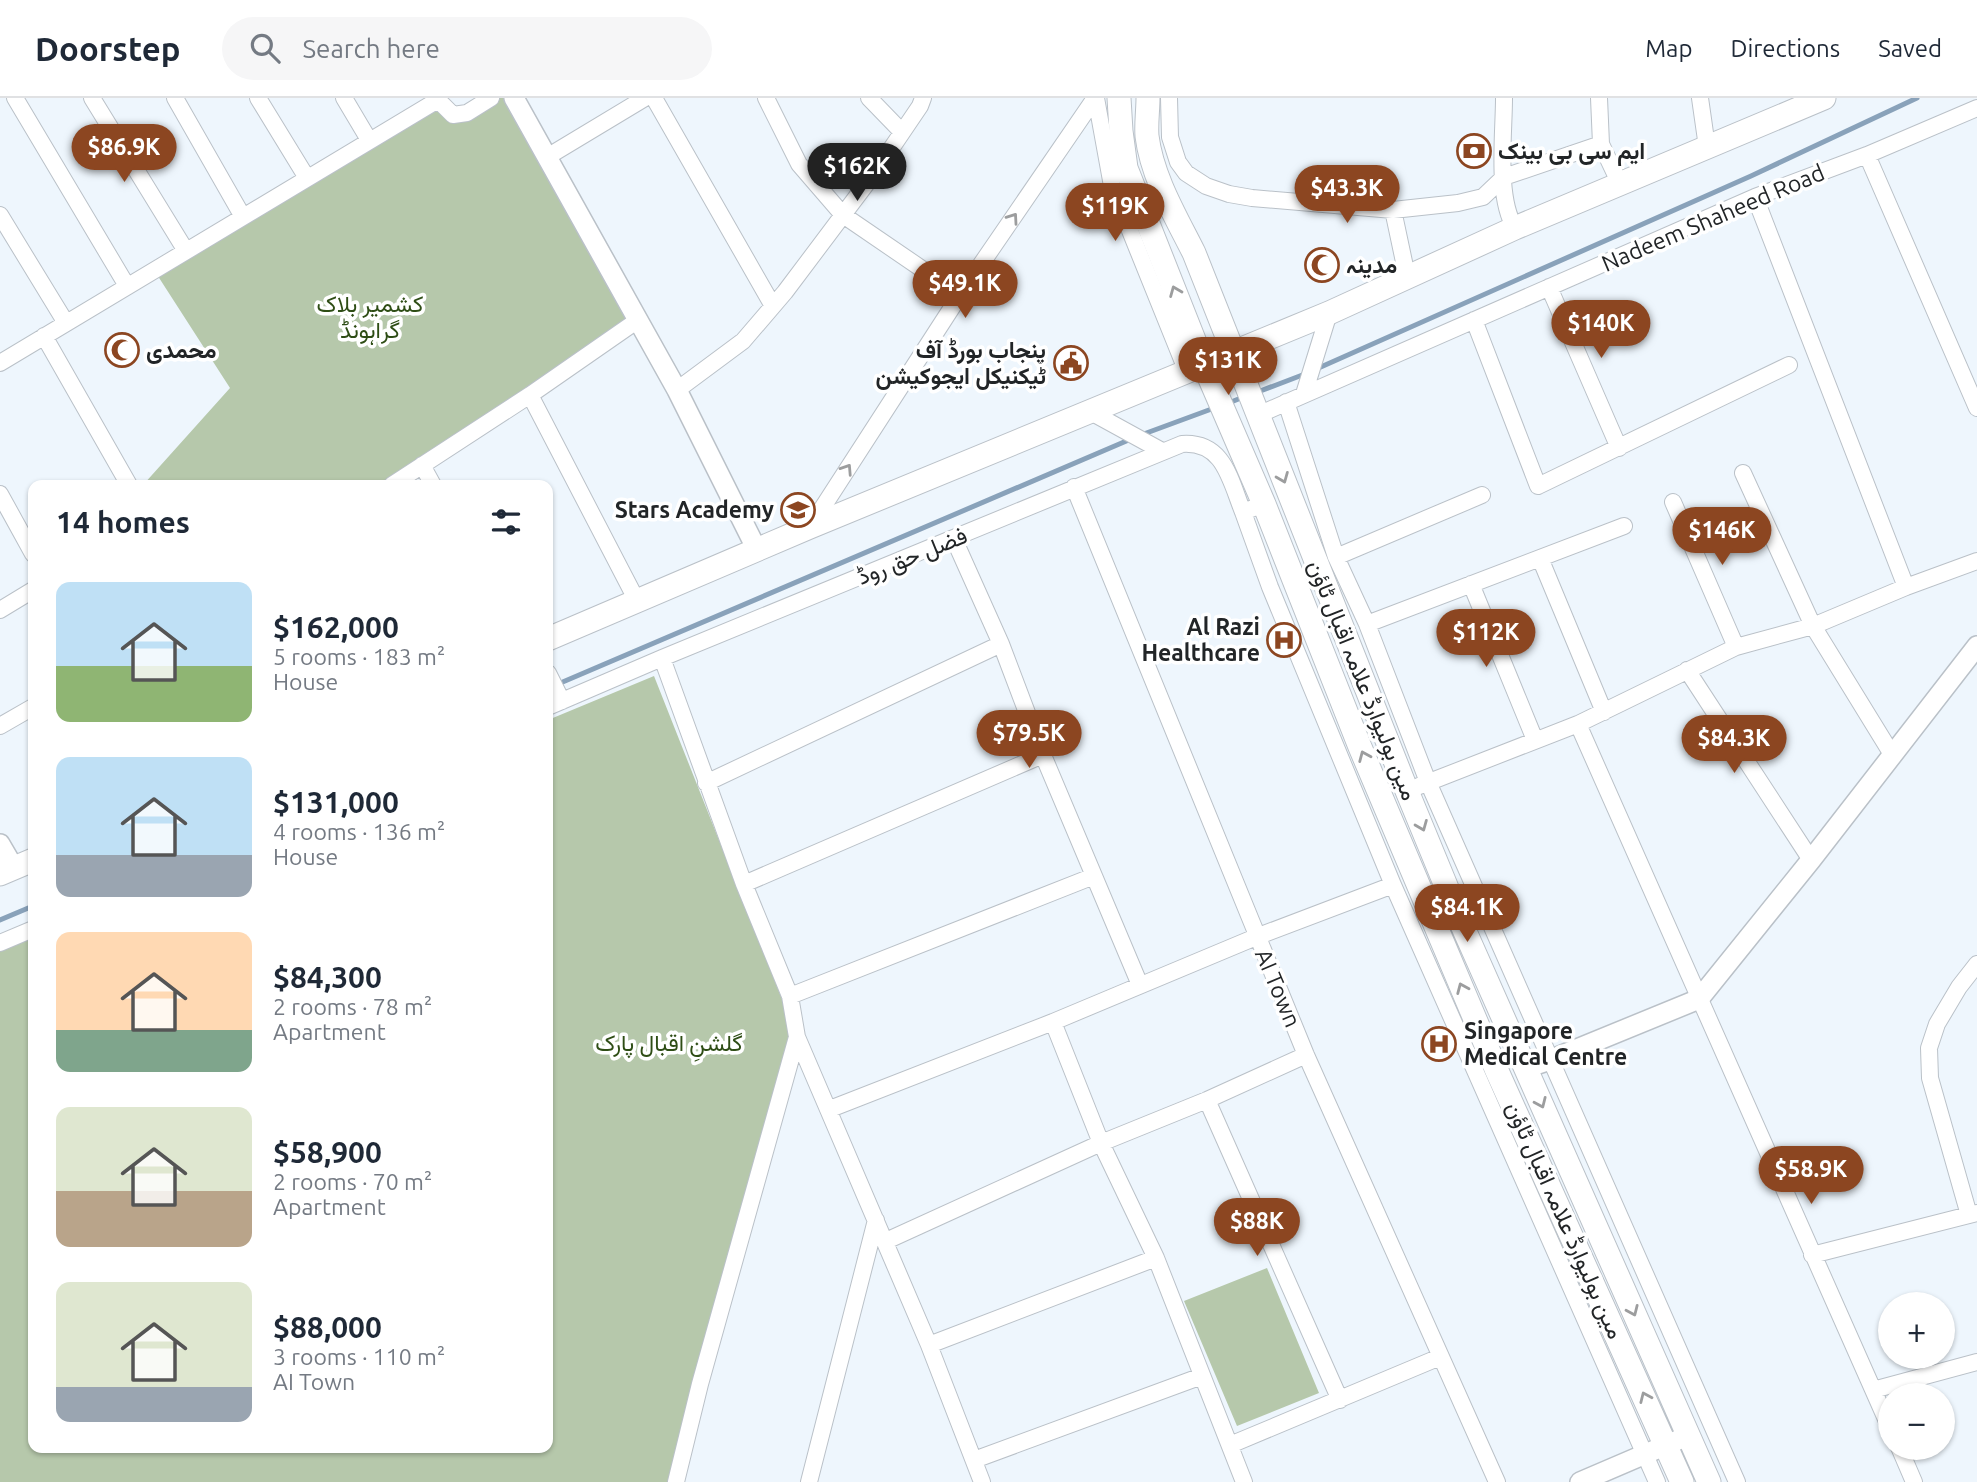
<!DOCTYPE html>
<html lang="en">
<head>
<meta charset="utf-8">
<style>
	:root { --surface:#fff; --page:#f6f6f7; --text:#1f2937; --muted:#747a83; --line:#e0e1e3; --accent:#8c4621 }
	body { margin:0; font-family:Ubuntu,Vazirmatn,sans-serif; background:var(--page); color:var(--text); height:100vh; display:flex; flex-direction:column; font-size:26px; white-space:nowrap }
	* { box-sizing:border-box; margin:0 }
	p { font-size:23px; color:var(--muted) }
	.icon { flex:none; width:38px; height:38px; fill:none; stroke:currentColor; stroke-width:2; stroke-linecap:round; stroke-linejoin:round }
	.map { position:relative; flex:1; overflow:hidden }
	.drawer { position:absolute; left:28px; top:382px; width:525px; height:973px; display:flex; flex-direction:column; background:var(--surface); border-radius:14px; box-shadow:0 2px 5px #0004 }
	.drawer>* { flex:none }
	.tools { position:absolute; left:1878px; top:1194px; display:grid; gap:14px }
	.tools a { display:grid; place-items:center; width:77px; height:77px; border-radius:50%; background:var(--surface); box-shadow:0 2px 5px #0004; font-size:35px }
	.price { position:absolute; translate:-50% -60px; padding:0 16px; border-radius:24px; background:var(--accent); color:#fff; font-size:23px; line-height:46px; filter:drop-shadow(0 2px 4px #0008) }
	.price::after { content:''; position:absolute; left:50%; top:42px; width:21px; height:16px; margin-left:-10px; background:inherit; clip-path:polygon(0 0,100% 0,50% 100%) }
	.price.current { background:#222; color:#fff }
	ul { padding:0; list-style:none }
	li { display:flex; align-items:center; gap:21px; height:175px; padding:0 28px }
	li span { display:grid; place-items:center; flex:none; width:196px; height:140px; border-radius:14px; color:#555 }
	li>.icon { margin-inline-start:auto }
	span .icon { width:84px; height:84px; fill:#fffc; stroke-width:1 }
	li b { font-size:30px }
	h2 { display:flex; justify-content:space-between; align-items:center; height:84px; padding:0 28px; font-size:30px }
	header { display:flex; align-items:center; gap:42px; box-sizing:border-box; height:98px; padding:0 35px; background:var(--surface); border-bottom:2px solid var(--line) }
	header strong { font-size:33px }
	nav { display:flex; gap:38px; margin-inline-start:auto; font-size:24px }
	.search { width:490px; height:63px; background:var(--page); display:flex; align-items:center; gap:18px; box-sizing:border-box; padding:0 24px; border-radius:38px; color:var(--muted); font-size:26px }
	.map>svg:first-child { display:block }
	.green { fill:#b6c8ab }
	.lines { fill:none; stroke-linecap:round; stroke-linejoin:round }
	.stream { stroke:#89a2ba; stroke-width:5 }
	.minor-casing { stroke:#bac1c8; stroke-width:18 }
	.tertiary-casing { stroke:#bac1c8; stroke-width:22 }
	.secondary-casing { stroke:#bac1c8; stroke-width:25 }
	.minor { stroke:#fff; stroke-width:16 }
	.tertiary { stroke:#fff; stroke-width:19 }
	.secondary { stroke:#fff; stroke-width:23 }
	.oneway { stroke:#9c9d9e }
	.labels { text-anchor:middle; stroke-width:7; stroke-linejoin:round; paint-order:stroke }
	.poi-label { font-size:23px; font-weight:bold; fill:#222527; stroke:#fff; text-anchor:start }
	.street-label { font-size:23px; fill:#222527; stroke:#fff }
	.park-label { font-size:23px; fill:#2e4d15; stroke:#fff }
</style>
</head>
<body>
<header>
<strong>Doorstep</strong>
<div class="search"><svg class="icon" aria-label="search" viewBox="0 0 24 24"><circle cx="10" cy="10" r="6"/><path d="M15 15l6 6"/></svg>Search here</div>
<nav><a>Map</a><a>Directions</a><a>Saved</a></nav>
</header>
<div class="map">
<svg width="1977" height="1384" viewBox="0 0 1977 1384">
	<rect width="100%" height="100%" fill="#eef6fd"/>
	<path class="green" d="M491 0H514L638 222 393 387H143L230 290 154 172 438 2 447 13Z
		M654 578 797 939 676 1384H0V851L33 837V1349H548V622Z
		M1267 1170 1319 1295 1237 1328 1184 1203Z"/>
	<g class="lines">
		<path class="stream" d="M1314 272 1751 78 1917 0
			M1255 295 1305 276
			M1226 306 1246 298
			M1141 337 1217 309
			M558 586 1131 341
			M0 822 33 808"/>
		<g class="minor-casing">
			<path id="minor" d="M15 0 127 188
				M92 0 186 153
				M175 0 243 119
				M258 0 307 80
				M344 0 369 42
				M654 0 773 208
				M766 0 799 66 843 117 960 197
				M869 0 902 34
				M1096 0 1112 88 1187 274
				M1169 0 1170 39 1178 64 1186 75 1206 88 1229 96 1252 100 1393 112 1458 105 1483 99 1504 79 1601 46
				M1504 0C1504 37 1496 99 1515 130
				M1599 0 1601 46 1620 86
				M1700 0 1707 49
				M1867 57 1977 310
				M547 59 645 0
				M1755 99 1906 489
				M1393 112 1407 178
				M0 117 66 225
				M1549 189 1619 350
				M1474 222 1538 388 1789 267
				M44 238 129 387
				M0 265 438 2 453 17 467 15 491 0
				M677 292 743 243 785 194 876 73 920 8 923 0
				M1304 296 1329 215
				M530 297 637 503
				M1286 304 1336 459 1367 526 1428 684 1737 1384
				M1089 313 1162 353
				M1258 317 1755 99 1867 57 1977 10
				M422 367 433 387
				M1743 375 1813 528 1893 658
				M392 387 530 297 638 222
				M1074 389 1306 957 1497 1384
				M0 396 33 456
				M1673 404 1736 549
				M810 429 960 197 1095 0
				M954 441 1001 546 1043 657 1140 887
				M1336 459 1482 397
				M1540 460 1604 614
				M1471 486 1535 642
				M0 512 33 492
				M1367 526 1624 428
				M662 560 744 786 790 898 797 939 929 1247 982 1384
				M1687 572 1811 762
				M548 575 562 603
				M548 609 662 560 1182 346C1224 343 1230 382 1243 414
				M1578 626 1890 1330
				M0 628 33 609
				M706 685 1001 546
				M1419 688 1578 626 1736 549 1813 528 1906 489 1977 463
				M744 786 1043 657
				M1393 787 1657 1384
				M0 845 33 831
				M790 898 1094 778
				M1053 924 1101 1045 1156 1160 1244 1384
				M1207 1002 1340 1302
				M830 1011 1053 924 1256 839 1393 787 1270 489 1243 414 1264 406
				M1969 1117 1930 980 1929 950 1937 926 1959 889 1977 866
				M886 1143 1101 1045 1207 1002 1306 957
				M1812 1157 1977 1115
				M929 1247 1156 1160
				M1873 1292 1977 1264
				M1230 1347 1440 1259
				M1899 1349 1914 1384
				M974 1362 1202 1278
				M676 1384 700 1286 797 939
				M809 1384 876 1122"/>
		</g>
		<g class="tertiary-casing">
			<path id="tertiary" d="M514 0 677 292 757 452
				M0 746 14 770
				M1526 970 1550 962 1699 901 1811 762 1977 548
				M1580 1384 1678 1342"/>
		</g>
		<g class="secondary-casing">
			<path id="secondary" d="M1119 0 1121 33 1126 70 1204 267 1264 406 1360 649 1497 973 1682 1384
				M1148 0C1148 12 1146 26 1147 38 1152 79 1176 119 1194 155L1407 693 1463 829 1709 1384
				M548 541 810 429 1329 215 1515 130 1824 0
				M0 776 33 762"/>
		</g>
		<use href="#minor" class="minor"/>
		<use href="#tertiary" class="tertiary"/>
		<use href="#secondary" class="secondary"/>
	</g>
	<defs><path id="oneway-chevron" d="M-2-3.5L2.5 0L-2 3.5" fill="none" stroke-width="1.6" stroke-linecap="round" stroke-linejoin="round" transform="scale(1.75)"/></defs>
	<g class="oneway">
		<use href="#oneway-chevron" transform="translate(1013 120) rotate(-55)"/>
		<use href="#oneway-chevron" transform="translate(1175 193) rotate(-112)"/>
		<use href="#oneway-chevron" transform="translate(847 371) rotate(-57)"/>
		<use href="#oneway-chevron" transform="translate(1283 380) rotate(68)"/>
		<use href="#oneway-chevron" transform="translate(1364 658) rotate(-113)"/>
		<use href="#oneway-chevron" transform="translate(1422 728) rotate(68)"/>
		<use href="#oneway-chevron" transform="translate(1462 890) rotate(-113)"/>
		<use href="#oneway-chevron" transform="translate(1541 1005) rotate(66)"/>
		<use href="#oneway-chevron" transform="translate(1633 1213) rotate(66)"/>
		<use href="#oneway-chevron" transform="translate(1645 1299) rotate(-114)"/>
	</g>
	<defs>
		<g id="bank-ring" transform="scale(1.75)"><circle r="9.5" fill="#fff" stroke="#8c4621" stroke-width="1.5"/><path d="M-6-4H6V4H-6ZM0-2.3a2.3 2.3 0 1 0 0 4.6a2.3 2.3 0 1 0 0-4.6Z" fill="#8c4621"/></g>
		<g id="mosque-ring" transform="scale(1.75)"><circle r="9.5" fill="#fff" stroke="#8c4621" stroke-width="1.5"/><path d="M3.5-4.9A6 6 0 1 0 3.5 4.9A5 5 0 1 1 3.5-4.9Z" fill="#8c4621"/></g>
		<g id="civic-ring" transform="scale(1.75)"><circle r="9.5" fill="#fff" stroke="#8c4621" stroke-width="1.5"/><path d="M-.6-6.5H3V-4.5H.6V-3L4-1V1h2V6H-6V1h2V-1L-.6-3ZM-1.2 2.5V6h2.4V2.5Z" fill="#8c4621"/></g>
		<g id="school-ring" transform="scale(1.75)"><circle r="9.5" fill="#fff" stroke="#8c4621" stroke-width="1.5"/><path d="M0-5L7-2L0 1L-7-2ZM-4 1L0 2.5L4 1V4Q0 6-4 4Z" fill="#8c4621"/></g>
		<g id="hospital-ring" transform="scale(1.75)"><circle r="9.5" fill="#fff" stroke="#8c4621" stroke-width="1.5"/><path d="M-5-5h3v3.5h4V-5h3V5h-3V1.5h-4V5h-3Z" fill="#8c4621"/></g>
	</defs>
	<g fill-rule="evenodd">
		<use href="#bank-ring" x="1474" y="53"/>
		<use href="#mosque-ring" x="1322" y="167"/>
		<use href="#mosque-ring" x="122" y="252"/>
		<use href="#civic-ring" x="1071" y="265"/>
		<use href="#school-ring" x="798" y="412"/>
		<use href="#hospital-ring" x="1284" y="542"/>
		<use href="#hospital-ring" x="1439" y="946"/>
	</g>
	<g class="labels">
		<g class="poi-label">
			<text x="1498" y="61">ایم سی بی بینک</text>
			<text x="1346" y="175">مدینہ</text>
			<text x="146" y="260">محمدی</text>
			<text x="1046" y="260" text-anchor="end">پنجاب بورڈ آف<tspan x="1046" dy="26">ٹیکنیکل ایجوکیشن</tspan></text>
			<text x="774" y="420" text-anchor="end">Stars Academy</text>
			<text x="1260" y="537" text-anchor="end">Al Razi<tspan x="1260" dy="26">Healthcare</tspan></text>
			<text x="1464" y="941">Singapore<tspan x="1464" dy="26">Medical Centre</tspan></text>
		</g>
		<g class="street-label">
			<text transform="translate(1713 120) rotate(-23)" y="8">Nadeem Shaheed Road</text>
			<text transform="translate(912 458) rotate(-22)" y="8">فضل حق روڈ</text>
			<text transform="translate(1363 582) rotate(68)" y="8">مین بولیوارڈ علامہ اقبال ٹاؤن</text>
			<text transform="translate(1278 890) rotate(67)" y="8">AI Town</text>
			<text transform="translate(1565 1122) rotate(66)" y="8">مین بولیوارڈ علامہ اقبال ٹاؤن</text>
		</g>
		<g class="park-label">
			<text x="370" y="214">کشمیر بلاک<tspan x="370" dy="26">ﮔﺮﺍﮨﻮﻧﮉ</tspan></text>
			<text x="669" y="953">گلشنِ اقبال پارک</text>
		</g>
	</g>
</svg>
<div class="tools">
<a>+</a>
<a>−</a>
</div>
<b class="price" style="left:124px;top:86px">$86.9K</b>
<b class="price current" style="left:857px;top:105px">$162K</b>
<b class="price" style="left:1347px;top:127px">$43.3K</b>
<b class="price" style="left:1115px;top:145px">$119K</b>
<b class="price" style="left:965px;top:222px">$49.1K</b>
<b class="price" style="left:1601px;top:262px">$140K</b>
<b class="price" style="left:1228px;top:299px">$131K</b>
<b class="price" style="left:1722px;top:469px">$146K</b>
<b class="price" style="left:1486px;top:571px">$112K</b>
<b class="price" style="left:1029px;top:672px">$79.5K</b>
<b class="price" style="left:1734px;top:677px">$84.3K</b>
<b class="price" style="left:1467px;top:846px">$84.1K</b>
<b class="price" style="left:1811px;top:1108px">$58.9K</b>
<b class="price" style="left:1257px;top:1160px">$88K</b>
<section class="drawer">
<h2>14 homes<svg class="icon" aria-label="filters" viewBox="0 0 24 24"><path d="M4 7h16M4 17h16"/><circle cx="9" cy="7" r="2"/><circle cx="15" cy="17" r="2"/></svg></h2>
<ul>
<li><span style="background:linear-gradient(#bfe0f5 60%,#8fb573 0)"><svg class="icon" aria-label="home" viewBox="0 0 24 24"><path d="M3 11l9-7 9 7M6 9v11h12V9"/></svg></span><div><b>$162,000</b><p>5 rooms · 183 m²</p><p>House</p></div></li>
<li><span style="background:linear-gradient(#bfe0f5 70%,#9aa5b1 0)"><svg class="icon" aria-label="home" viewBox="0 0 24 24"><path d="M3 11l9-7 9 7M6 9v11h12V9"/></svg></span><div><b>$131,000</b><p>4 rooms · 136 m²</p><p>House</p></div></li>
<li><span style="background:linear-gradient(#ffd9b3 70%,#7fa58c 0)"><svg class="icon" aria-label="home" viewBox="0 0 24 24"><path d="M3 11l9-7 9 7M6 9v11h12V9"/></svg></span><div><b>$84,300</b><p>2 rooms · 78 m²</p><p>Apartment</p></div></li>
<li><span style="background:linear-gradient(#dfe7d0 60%,#b9a48a 0)"><svg class="icon" aria-label="home" viewBox="0 0 24 24"><path d="M3 11l9-7 9 7M6 9v11h12V9"/></svg></span><div><b>$58,900</b><p>2 rooms · 70 m²</p><p>Apartment</p></div></li>
<li><span style="background:linear-gradient(#dfe7d0 75%,#9aa5b1 0)"><svg class="icon" aria-label="home" viewBox="0 0 24 24"><path d="M3 11l9-7 9 7M6 9v11h12V9"/></svg></span><div><b>$88,000</b><p>3 rooms · 110 m²</p><p>AI Town</p></div></li>
</ul>
</section>
</div>
</body>
</html>
